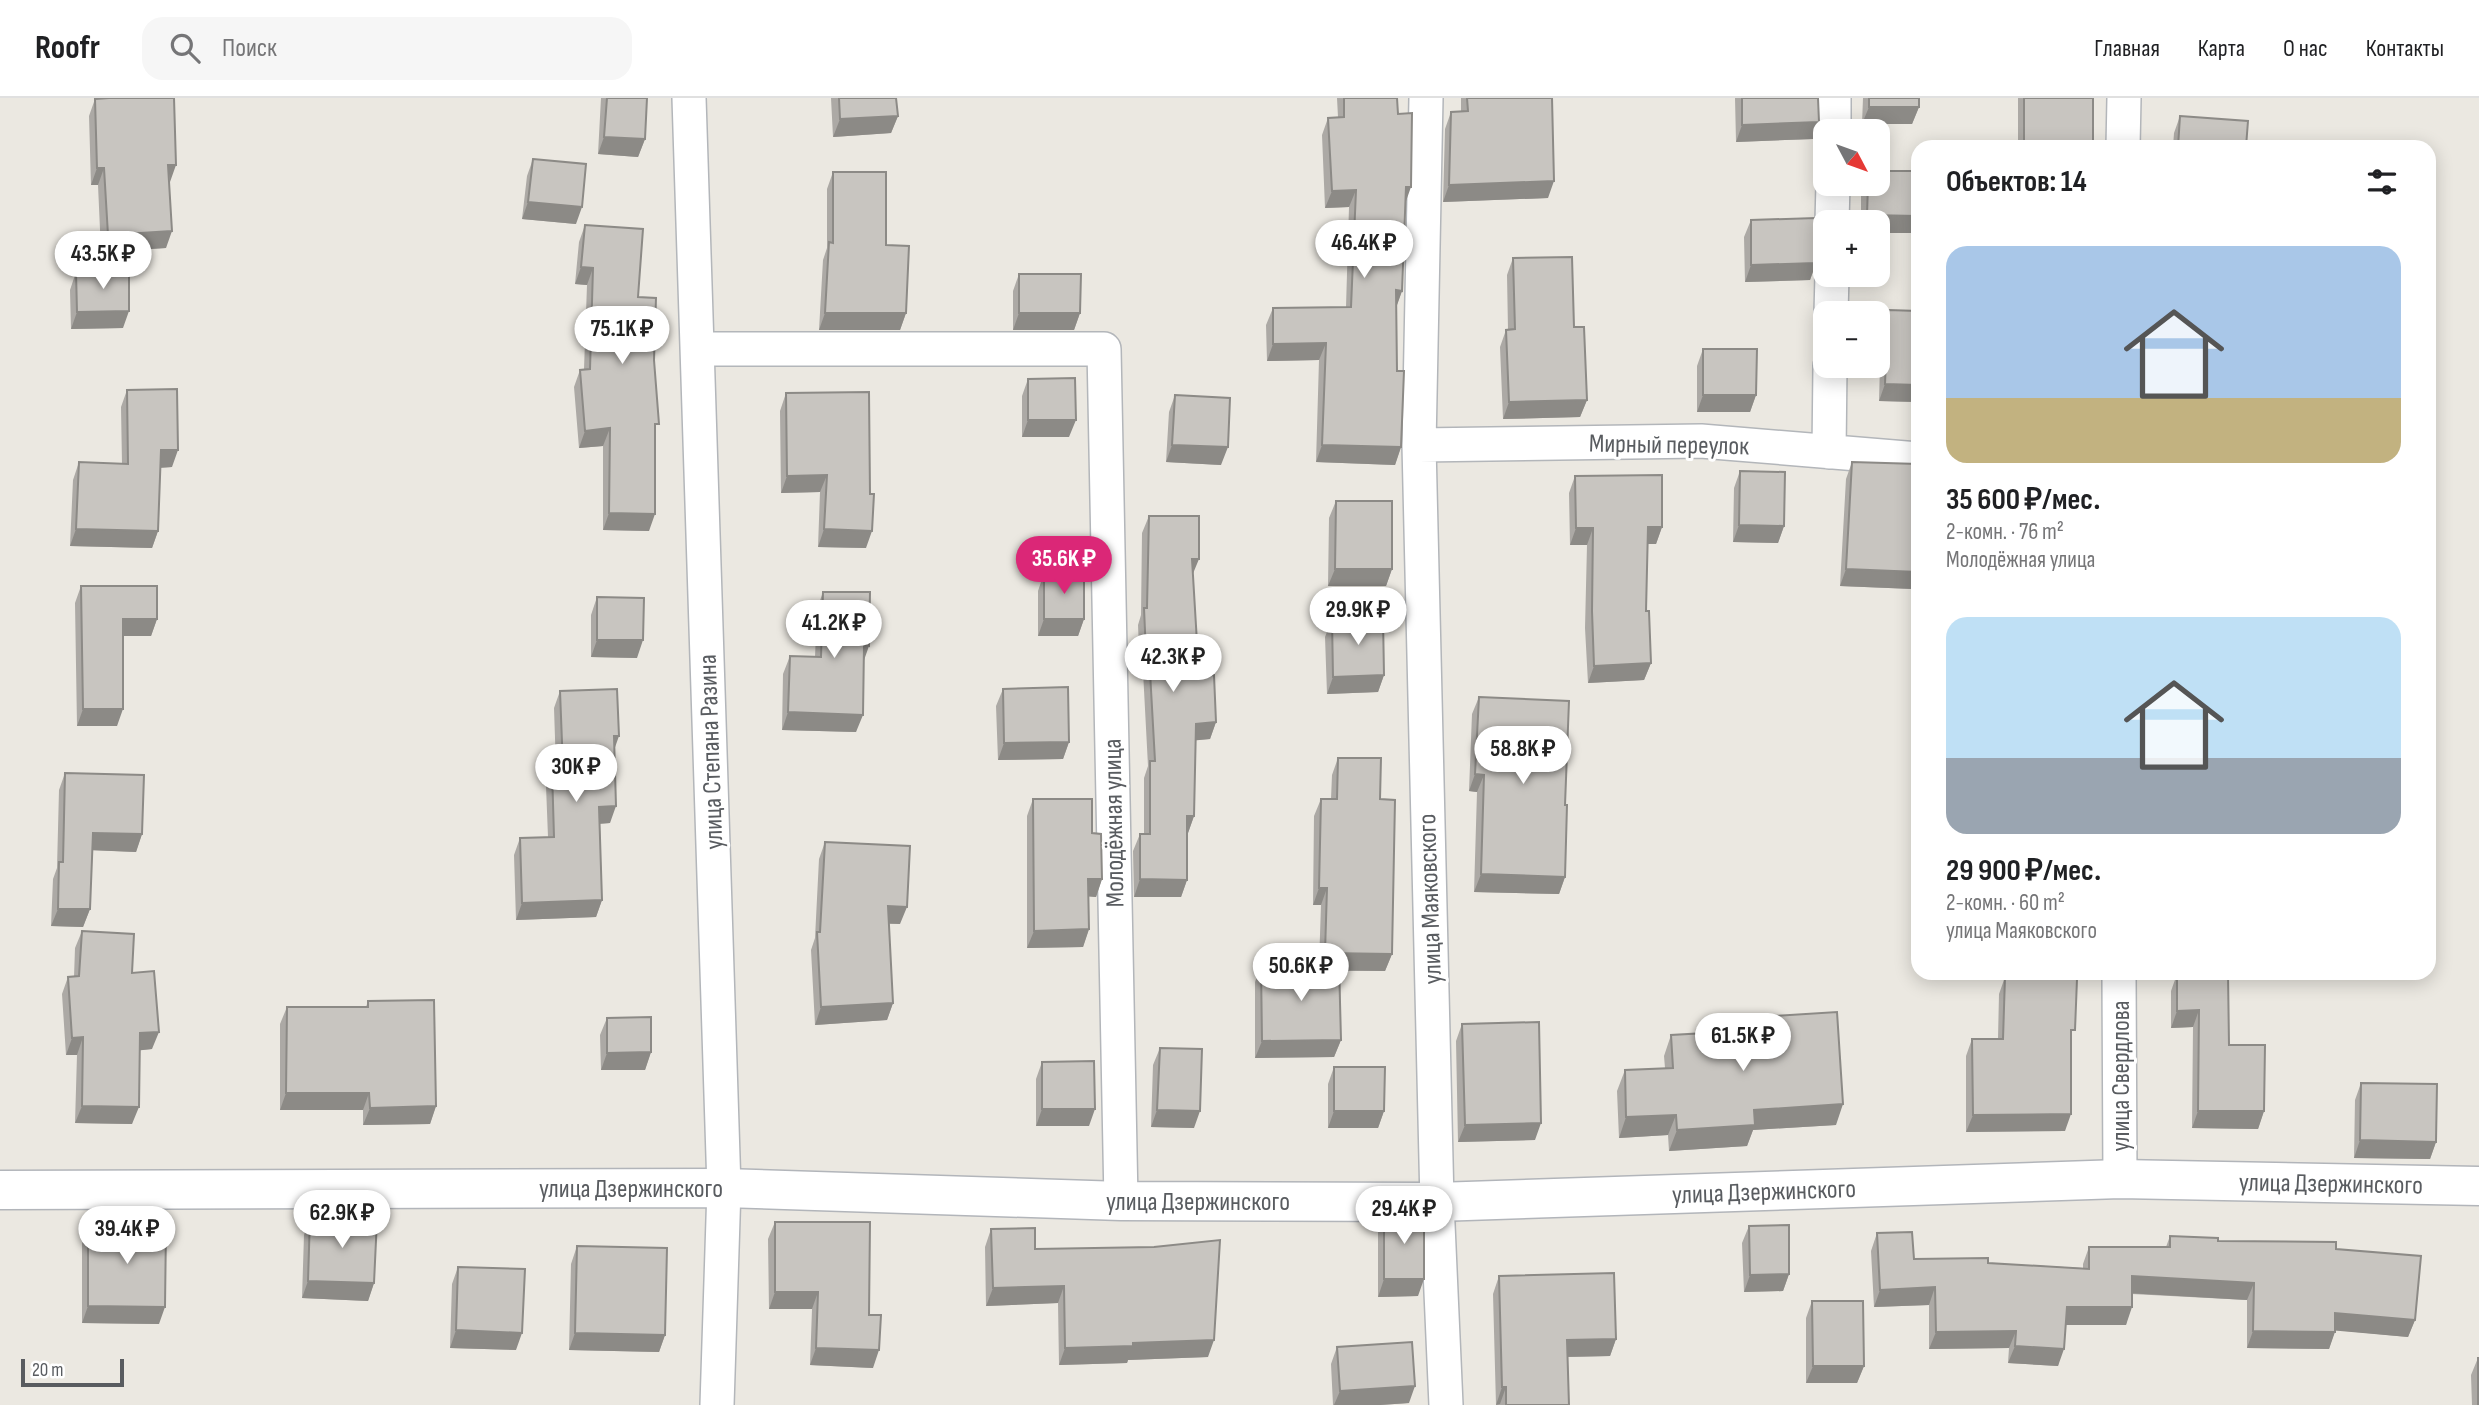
<!DOCTYPE html>
<html lang="ru">
<head>
<meta charset="utf-8">
<style>
	:root { --surface:#fff; --page:#f6f6f6; --text:#202124; --muted:#757577; --line:#e0e0e0; --accent:#db2777 }
	body { margin:0; font-family:"Sofia Sans Condensed",sans-serif; background:var(--page); color:var(--text); height:100vh; display:flex; flex-direction:column; font-size:26px; white-space:nowrap }
	* { box-sizing:border-box; margin:0 }
	p { font-size:23px; color:var(--muted) }
	.icon { flex:none; width:38px; height:38px; fill:none; stroke:currentColor; stroke-width:2; stroke-linecap:round; stroke-linejoin:round }
	.map { position:relative; flex:1; overflow:hidden }
	.details { position:absolute; left:1911px; top:42px; width:525px; height:840px; display:flex; flex-direction:column; background:var(--surface); border-radius:21px; box-shadow:0 4px 18px #0003 }
	.details>* { flex:none }
	.needle { width:46px; rotate:131deg }
	.fabs { position:absolute; left:1813px; top:21px; display:grid; gap:14px }
	.fabs a { display:grid; place-items:center; width:77px; height:77px; border-radius:14px; background:var(--surface); box-shadow:0 4px 18px #0003; font-size:35px }
	.scale { position:absolute; left:21px; bottom:18px; width:103px; box-sizing:border-box; padding-left:7px; border:4px solid #595c60; border-top:0; font-size:19px; line-height:24px; white-space:nowrap; color:#595c60; -webkit-text-stroke:5px #fff; paint-order:stroke }
	.price { position:absolute; translate:-50% -60px; padding:0 16px; border-radius:24px; background:#fff; color:#222; font-size:23px; line-height:46px; filter:drop-shadow(0 2px 4px #0008) }
	.price::after { content:''; position:absolute; left:50%; top:42px; width:21px; height:16px; margin-left:-10px; background:inherit; clip-path:polygon(0 0,100% 0,50% 100%) }
	.price.current { background:var(--accent); color:#fff }
	ul { padding:0; list-style:none }
	li { display:grid; align-content:center; gap:14px; height:371px; padding:0 35px }
	li span { display:grid; place-items:center; height:217px; border-radius:21px; color:#555 }
	li>.icon { margin-inline-start:auto }
	span .icon { width:126px; height:126px; fill:#fffc; stroke-width:1 }
	li b { font-size:30px }
	h2 { display:flex; justify-content:space-between; align-items:center; height:84px; padding:0 35px; font-size:30px }
	header { display:flex; align-items:center; gap:42px; box-sizing:border-box; height:98px; padding:0 35px; background:var(--surface); border-bottom:2px solid var(--line) }
	header strong { font-size:33px }
	nav { display:flex; gap:38px; margin-inline-start:auto; font-size:24px }
	.search { width:490px; height:63px; background:var(--page); display:flex; align-items:center; gap:18px; box-sizing:border-box; padding:0 24px; border-radius:21px; color:var(--muted); font-size:26px }
	.map>svg:first-child { display:block }
	.lines { fill:none; stroke-linecap:round; stroke-linejoin:round }
	.street-casing { stroke:#b3b6ba; stroke-width:36 }
	.secondary-casing { stroke:#b2b5ba; stroke-width:41 }
	.street { stroke:#fff; stroke-width:33 }
	.secondary { stroke:#fff; stroke-width:38 }
	.wall { fill:#aca9a5 }
	.shaded-wall { fill:#8c8a86 }
	.building { fill:#c8c5c0; stroke:#8c8a86; stroke-width:2 }
	.labels { text-anchor:middle; stroke-width:6; stroke-linejoin:round; paint-order:stroke }
	.street-label { font-size:26px; fill:#595c60; stroke:#fff }
</style>
</head>
<body>
<header>
<strong>Roofr</strong>
<div class="search"><svg class="icon" aria-label="search" viewBox="0 0 24 24"><circle cx="10" cy="10" r="6"/><path d="M15 15l6 6"/></svg>Поиск</div>
<nav><a>Главная</a><a>Карта</a><a>О нас</a><a>Контакты</a></nav>
</header>
<div class="map">
<svg width="2479" height="1307" viewBox="0 0 2479 1307">
	<rect width="100%" height="100%" fill="#ebe8e1"/>
	<g class="lines">
		<g class="street-casing">
			<path id="street" d="M689 0 724 1090 717 1307
				M1426 0 1419 347 1437 1104 1446 1307
				M1834 33V0
				M2123 49 2124 0
				M1832 124 1833 86
				M1831 215 1832 177
				M697 251H1104L1121 1103
				M1419 347 1701 343 1918 361
				M1829 354 1830 268
				M2119 875 2120 1081"/>
		</g>
		<g class="secondary-casing">
			<path id="secondary" d="M0 1092 724 1090 1121 1103 1437 1104 2120 1081 2479 1088"/>
		</g>
		<use href="#street" class="street"/>
		<use href="#secondary" class="secondary"/>
	</g>
	<path class="wall" d="M103 0H174L166 150 101 154 98 87H91L89 18 95 1Z
		M601 0H647L645 41 638 59 598 56Z
		M831 0H896L898 18 891 35 833 39Z
		M1337 0H1397L1405 104 1402 193 1396 209 1397 273 1401 349 1395 367 1316 364 1319 262 1267 263 1266 227 1273 210 1346 209 1349 109 1325 110 1322 37 1328 20 1338 19Z
		M1461 0H1552L1548 100 1443 104 1445 31 1451 14H1461Z
		M1735 0H1818L1819 24 1813 41 1736 44Z
		M1863 0H1919V9L1912 26H1862Z
		M2018 0H2093V49H2018Z
		M2180 18 2246 49H2173L2174 35Z
		M533 61 576 126 522 121 527 78Z
		M1918 73V135H1878V124H1861V90L1863 86H1878Z
		M833 74 886 147 906 215 900 232H819L823 162 827 150V91Z
		M1751 122 1816 165 1810 182 1745 184 1744 139Z
		M585 127 638 199 654 262 655 336 649 433 603 432V348L579 350 574 289 580 272 584 271 587 187 575 186 579 144Z
		M1513 160 1574 229 1587 302 1580 319 1503 321 1500 249 1506 232H1508L1507 177Z
		M76 174 123 230 71 231 70 192Z
		M1019 176 1080 215 1074 232H1013V193Z
		M1888 212 1918 213V304L1879 303 1881 229Z
		M1703 251 1756 297 1750 314H1697V268Z
		M1028 281 1069 339H1022V298Z
		M127 292 172 369 160 370 158 433 152 450 70 448 73 382 79 364 122 366 121 309Z
		M786 295 866 450 818 449 820 394 781 395 780 313Z
		M1175 297 1221 367 1166 364 1169 314Z
		M1852 364 1918 366V477L1913 491 1840 488 1846 381Z
		M1740 373 1784 428 1778 445 1733 444 1734 390Z
		M1575 378 1662 429 1656 446H1647L1646 513 1651 565 1644 582 1588 585 1585 530 1587 447H1570L1569 395Z
		M1336 403 1392 471 1386 488H1328L1329 420Z
		M1149 418 1193 477 1199 578 1216 624 1210 641 1195 642 1194 718 1188 735H1187V782L1181 799H1134L1133 753 1140 736H1144V680L1148 668 1143 573H1140L1138 527 1141 517 1142 435Z
		M1044 475 1084 521 1078 538H1038V493Z
		M81 488 157 521 151 538H123L117 628H77L75 505Z
		M823 494 864 562 856 634 782 632 783 576 790 558 815 559 817 511Z
		M597 499 637 560 591 559V517Z
		M1332 521 1384 577 1378 594 1327 596 1325 539Z
		M1003 591 1069 644 1063 661 998 662 996 608Z
		M560 593 614 651 610 725 600 726 602 802 596 819 516 822 514 757 520 740 548 739 546 688 552 671 556 670 554 610Z
		M1479 599 1565 707V779L1559 796 1474 794 1477 694 1469 693 1472 616Z
		M1338 660 1380 701 1392 856 1385 873H1340L1341 942 1334 959 1255 960V884L1261 867 1319 866 1321 807H1313L1314 718 1321 701H1331L1332 677Z
		M65 675 142 736 136 754 92 752 90 811 83 829 51 828 53 781 57 770 59 692Z
		M1033 701 1092 735 1102 781 1096 799 1088 798 1089 831 1083 849 1027 850V718Z
		M825 744 900 826H889L893 905 887 922 815 927 811 852 815 840 819 761Z
		M82 833 132 875 152 951 140 952 132 1026 75 1025 77 957H66L62 896 68 879H74L75 850Z
		M2005 875H2074L2071 942 2065 1033 1966 1034V958L1972 941H1998L1999 896 2005 879Z
		M2177 876 2229 947 2264 1013 2258 1031 2192 1030 2193 929 2171 930V893Z
		M368 903 436 1008 430 1026 363 1027V1012H280V926L287 909H366Z
		M1758 919 1836 1027 1753 1032 1747 1048 1669 1053 1668 1037 1619 1040 1617 993 1625 972 1665 970 1664 958 1671 937 1753 932Z
		M607 920 651 954 645 972H601L600 937Z
		M1462 926 1535 1042 1458 1044 1456 943Z
		M1160 950 1194 1030 1151 1029 1153 967Z
		M1042 964 1089 1028H1036V981Z
		M1334 969 1384 1013 1378 1030H1328V986Z
		M2361 985 2436 1044 2430 1061 2354 1060 2355 1002Z
		M1384 1115 1418 1198 1378 1199V1132Z
		M310 1119 374 1185 368 1203 302 1200 304 1137Z
		M775 1124 869 1217 873 1270 810 1267 812 1211H769L768 1141Z
		M88 1128 159 1226 82 1225V1145Z
		M1749 1128 1789 1176 1783 1193 1744 1194 1742 1145Z
		M991 1131 1035 1151 1208 1259 1128 1262 1127 1265 1059 1267 1058 1205 986 1208 985 1149Z
		M1877 1135 1914 1161 2083 1170V1166L2089 1149H2166L2170 1138 2218 1143 2336 1151 2415 1222 2408 1239 2335 1232 2329 1251 2247 1250V1202L2132 1196 2126 1227H2066L2058 1268 2008 1265 2009 1250 1929 1251V1207L1874 1209 1871 1153Z
		M577 1148 665 1237 659 1254 569 1252 571 1166Z
		M458 1169 516 1252 450 1250 452 1186Z
		M1499 1178 1616 1241 1610 1258 1568 1259 1569 1307H1496L1493 1196Z
		M1812 1203 1864 1268 1857 1285H1806V1220Z
		M1337 1249 1409 1305 1380 1307H1333L1331 1266Z
		M2478 1260 2479 1307H2472L2471 1277Z"/>
	<path class="shaded-wall" d="M1869 9H1919L1912 26H1862Z
		M898 18 891 35 833 39 840 21Z
		M1819 24 1813 41 1736 44 1742 27Z
		M604 39 645 41 638 59 598 56Z
		M168 67H176L170 84Z
		M97 70H104L98 87H91Z
		M1554 83 1548 100 1443 104 1449 87Z
		M1406 89H1411L1405 106Z
		M1356 92 1349 109 1325 110 1332 93Z
		M528 104 582 109 576 126 522 121Z
		M1867 117 1918 118V135H1878V124H1865Z
		M172 133 166 150 101 154 108 137Z
		M1816 165 1810 182 1745 184 1751 167Z
		M581 169 593 170 587 187 575 186Z
		M1396 192 1402 193 1396 210Z
		M129 213 123 230 71 231 77 214Z
		M825 215H906L900 232H819Z
		M1019 215H1080L1074 232H1013Z
		M1326 245 1319 262 1267 263 1273 246Z
		M1885 286 1918 287V304L1879 303Z
		M1703 297H1756L1750 314H1697Z
		M1587 302 1580 319 1503 321 1509 304Z
		M1028 322H1076L1069 339H1022Z
		M610 330 603 348 579 350 585 333Z
		M1172 347 1228 349 1221 367 1166 364Z
		M1322 347 1401 349 1395 367 1316 364Z
		M161 352H178L172 369 154 370Z
		M827 377 820 394 781 395 787 378Z
		M609 415 655 416 649 433 603 432Z
		M1739 427 1784 428 1778 445 1733 444Z
		M1648 429H1662L1656 446H1642Z
		M1576 430H1593L1587 447H1570Z
		M76 431 158 433 152 450 70 448Z
		M824 431 872 433 866 450 818 449Z
		M1192 461H1199L1192 478Z
		M1335 471H1392L1386 488H1328Z
		M1846 471 1918 474V477L1913 491 1840 488Z
		M123 521H157L151 538H117Z
		M1044 521H1084L1078 538H1038Z
		M597 542H643L637 560 591 559Z
		M864 547 869 548 863 565Z
		M1146 556H1149L1143 573H1140Z
		M1651 565 1644 582 1588 585 1594 568Z
		M1384 577 1378 594 1327 596 1333 579Z
		M83 611H123L117 628H77Z
		M788 614 863 617 856 634 782 632Z
		M1216 624 1210 641 1189 643 1196 626Z
		M614 638H619L613 655Z
		M1069 644 1063 661 998 662 1004 645Z
		M1475 676 1484 677 1477 694 1469 693Z
		M616 708 610 725 593 726 599 709Z
		M1187 718H1194L1188 735H1181Z
		M93 735 142 736 136 754 87 752Z
		M1481 776 1565 779 1559 796 1474 794Z
		M1088 781H1102L1096 799 1082 798Z
		M1140 781 1187 782 1181 799H1134Z
		M1319 790H1327L1321 807H1313Z
		M602 802 596 819 516 822 522 805Z
		M888 808 907 809 900 826 882 825Z
		M58 811H90L83 829 51 828Z
		M1089 831 1083 849 1027 850 1034 833Z
		M1325 855 1392 856 1385 873 1319 872Z
		M893 905 887 922 815 927 821 909Z
		M2199 912 2193 929 2171 930 2177 913Z
		M159 934 152 951 134 953 140 935Z
		M83 939 77 957H66L72 940Z
		M1341 942 1334 959 1255 960 1262 943Z
		M651 954 645 972H601L607 955Z
		M286 995H369L363 1012H280Z
		M1843 1006 1836 1027 1753 1032 1747 1048 1669 1053 1677 1032 1754 1012Z
		M82 1008 139 1009 132 1026 75 1025Z
		M436 1008 430 1026 363 1027 370 1010Z
		M1042 1011H1095L1089 1028H1036Z
		M1157 1012 1200 1013 1194 1030 1151 1029Z
		M1334 1013H1384L1378 1030H1328Z
		M2198 1013H2264L2258 1031 2192 1030Z
		M2071 1016 2065 1033 1966 1034 1973 1017Z
		M1676 1017 1668 1037 1619 1040 1626 1019Z
		M1541 1025 1535 1042 1458 1044 1465 1027Z
		M2360 1042 2436 1044 2430 1061 2354 1060Z
		M1789 1176 1783 1193 1744 1194 1750 1177Z
		M2132 1178 2254 1185 2247 1202 2126 1195Z
		M1384 1181H1424L1418 1198 1378 1199Z
		M308 1183 374 1185 368 1203 302 1200Z
		M1064 1188 1058 1205 986 1208 993 1190Z
		M1935 1189 1929 1207 1874 1209 1880 1192Z
		M775 1194H818L812 1211H769Z
		M88 1208 165 1209 159 1226 82 1225Z
		M2067 1209H2132L2126 1227H2061Z
		M2335 1215 2415 1222 2408 1239 2329 1232Z
		M456 1232 522 1235 516 1252 450 1250Z
		M2016 1233 2009 1250 1929 1251 1936 1234Z
		M2253 1233 2335 1234 2329 1251 2247 1250Z
		M575 1235 665 1237 659 1254 569 1252Z
		M1616 1241 1610 1258 1561 1259 1567 1242Z
		M1214 1242 1208 1259 1128 1262 1127 1265 1059 1267 1065 1250 1133 1245Z
		M2015 1248 2064 1251 2058 1268 2008 1265Z
		M816 1250 879 1252 873 1270 810 1267Z
		M1813 1268H1864L1857 1285H1806Z
		M1415 1288 1409 1305 1380 1307H1334L1340 1293Z
		M1502 1289H1506L1500 1306 1496 1307Z"/>
	<path class="building" d="M109 0H174L176 67H168L172 133 108 137 104 70H97L95 1Z
		M607 0H647L645 41 604 39Z
		M839 0H896L898 18 840 21Z
		M1344 0H1397L1398 16 1412 15 1411 89H1406L1402 193 1396 192 1397 273H1404L1401 349 1322 347 1326 245 1273 246V210L1351 209 1356 92 1332 93 1328 20 1344 19Z
		M1467 0H1552L1554 83 1449 87 1451 14 1468 13Z
		M1742 0H1818L1819 24 1742 27Z
		M1869 0H1919V9H1869Z
		M2024 0H2093V49H2024Z
		M2180 18 2248 23 2246 49H2178Z
		M533 61 586 66 582 109 528 104Z
		M1878 73H1918V118L1867 117 1868 86H1878Z
		M833 74H886V147L909 148 906 215H825L829 144 833 145Z
		M1816 120V165L1751 167V122Z
		M585 127 643 131 638 199 656 200 654 262 659 326H655V416L609 415 610 330 585 333 580 272 590 271 593 170 581 169Z
		M1572 159 1574 229H1584L1587 302 1509 304 1506 232 1515 231 1513 160Z
		M129 173V213L77 214 76 174Z
		M1019 176H1081L1080 215H1019Z
		M1888 212 1918 213V287L1885 286Z
		M1703 251H1757L1756 297H1703Z
		M1075 280 1076 322H1028V281Z
		M177 291 178 352H161L158 433 76 431 79 364 128 366 127 292Z
		M869 294 870 396H874L872 433 824 431 827 377 787 378 786 295Z
		M1175 297 1230 300 1228 349 1172 347Z
		M1852 364 1918 366V474L1846 471Z
		M1740 373 1785 374 1784 428 1739 427Z
		M1662 377V429H1648L1646 513H1649L1651 565 1594 568 1592 513 1593 430H1576L1575 378Z
		M1336 403H1392V471H1335Z
		M1149 418H1199V461H1192L1199 578 1214 577 1216 624 1196 626 1194 718H1187V782L1140 781V736H1150V663H1155L1149 556H1146L1144 510H1147Z
		M1044 475H1084V521H1044Z
		M81 488H157V521H123V611H83Z
		M823 494H870L869 548 864 547 863 617 788 614 790 558 821 559Z
		M597 499 644 500 643 542H597Z
		M1383 520 1384 577 1333 579 1332 521Z
		M1068 589 1069 644 1004 645 1003 591Z
		M617 591 619 638H614L616 708 599 709 602 802 522 805 520 740 554 739 552 671 563 670 560 593Z
		M1479 599 1569 603 1565 707H1567L1565 779 1481 776 1484 677 1475 676Z
		M1338 660H1381L1380 701 1395 702 1392 856 1325 855 1327 790H1319L1321 701H1337Z
		M65 675 144 677 142 736 93 735 90 811H58L59 764H63Z
		M1033 701H1092V735L1101 736 1102 781H1088L1089 831 1034 833Z
		M825 744 910 748 907 809 888 808 893 905 821 909 817 834H820Z
		M82 833 134 836 132 875 154 873 159 934 140 935 139 1009 82 1008 83 939 72 940 68 879 79 878Z
		M1339 866 1341 942 1262 943 1261 867Z
		M2012 875H2074V881H2077L2075 932H2071V1016L1973 1017 1972 941H2003L2005 879H2012Z
		M2228 875 2229 947H2265L2264 1013H2198L2199 912 2177 913V876Z
		M434 902 436 1008 370 1010 369 995H286L287 909H368V903Z
		M1837 914 1843 1006 1754 1012 1755 1027 1677 1032 1676 1017 1626 1019 1625 972 1673 970 1671 937 1759 932 1758 919Z
		M651 919V954L607 955V920Z
		M1539 924 1541 1025 1465 1027 1462 926Z
		M1160 950 1202 951 1200 1013 1157 1012Z
		M1094 963 1095 1011H1042V964Z
		M1334 969H1385L1384 1013H1334Z
		M2361 985 2437 986 2436 1044 2360 1042Z
		M1424 1114V1181H1384V1115Z
		M310 1119 377 1121 374 1185 308 1183Z
		M775 1124H870L869 1217H881L879 1252 816 1250 818 1194H775Z
		M1789 1127V1176L1750 1177 1749 1128Z
		M88 1128 166 1129 165 1209 88 1208Z
		M1035 1130V1151L1154 1149 1220 1142 1214 1242 1133 1245V1248L1065 1250 1064 1188 993 1190 991 1131Z
		M1912 1134 1914 1161 1988 1160V1165L2089 1171V1149H2170V1138L2218 1140V1143L2336 1144V1151L2421 1158 2415 1222 2335 1215V1234L2253 1233 2254 1185 2132 1178V1209H2067L2064 1251 2015 1248 2016 1233 1936 1234 1935 1189 1880 1192 1877 1135Z
		M577 1148 667 1150 665 1237 575 1235Z
		M458 1169 525 1171 522 1235 456 1232Z
		M1614 1175 1616 1241 1567 1242 1569 1307H1506V1289H1502L1499 1178Z
		M1812 1203H1863L1864 1268H1813Z
		M1412 1244 1415 1288 1340 1293 1337 1249Z
		M2478 1260H2479V1307H2478Z"/>
	<g class="labels">
		<g class="street-label">
			<text transform="translate(1669 346) rotate(1)" y="9">Мирный переулок</text>
			<text transform="translate(710 654) rotate(-92)" y="9">улица Степана Разина</text>
			<text transform="translate(1113 725) rotate(-91)" y="9">Молодёжная улица</text>
			<text transform="translate(1429 801) rotate(-92)" y="9">улица Маяковского</text>
			<text transform="translate(2120 978) rotate(-90)" y="9">улица Свердлова</text>
			<text transform="translate(2331 1085) rotate(1)" y="9">улица Дзержинского</text>
			<text x="631" y="1099">улица Дзержинского</text>
			<text transform="translate(1764 1093) rotate(-2)" y="9">улица Дзержинского</text>
			<text x="1198" y="1112">улица Дзержинского</text>
		</g>
	</g>
</svg>
<div class="fabs">
<a><svg class="needle" viewBox="-14 -14 28 28"><path d="M0-13l5 13h-10z" fill="#e53935"/><path d="M0 13l5-13h-10z" fill="#757577"/></svg></a>
<a>+</a>
<a>−</a>
</div>
<div class="scale">20 m</div>
<b class="price" style="left:1364px;top:182px">46.4K ₽</b>
<b class="price" style="left:103px;top:193px">43.5K ₽</b>
<b class="price" style="left:622px;top:268px">75.1K ₽</b>
<b class="price current" style="left:1064px;top:498px">35.6K ₽</b>
<b class="price" style="left:1358px;top:549px">29.9K ₽</b>
<b class="price" style="left:834px;top:562px">41.2K ₽</b>
<b class="price" style="left:1173px;top:596px">42.3K ₽</b>
<b class="price" style="left:1523px;top:688px">58.8K ₽</b>
<b class="price" style="left:576px;top:706px">30K ₽</b>
<b class="price" style="left:1301px;top:905px">50.6K ₽</b>
<b class="price" style="left:1743px;top:975px">61.5K ₽</b>
<b class="price" style="left:1404px;top:1148px">29.4K ₽</b>
<b class="price" style="left:342px;top:1152px">62.9K ₽</b>
<b class="price" style="left:127px;top:1168px">39.4K ₽</b>
<section class="details">
<h2>Объектов: 14<svg class="icon" aria-label="filters" viewBox="0 0 24 24"><path d="M4 7h16M4 17h16"/><circle cx="9" cy="7" r="2"/><circle cx="15" cy="17" r="2"/></svg></h2>
<ul>
<li><span style="background:linear-gradient(#a9c7e8 70%,#c2b280 0)"><svg class="icon" aria-label="home" viewBox="0 0 24 24"><path d="M3 11l9-7 9 7M6 9v11h12V9"/></svg></span><div><b>35 600 ₽/мес.</b><p>2-комн. · 76 m²</p><p>Молодёжная улица</p></div></li>
<li><span style="background:linear-gradient(#bfe0f5 65%,#9aa5b1 0)"><svg class="icon" aria-label="home" viewBox="0 0 24 24"><path d="M3 11l9-7 9 7M6 9v11h12V9"/></svg></span><div><b>29 900 ₽/мес.</b><p>2-комн. · 60 m²</p><p>улица Маяковского</p></div></li>
</ul>
</section>
</div>
</body>
</html>
